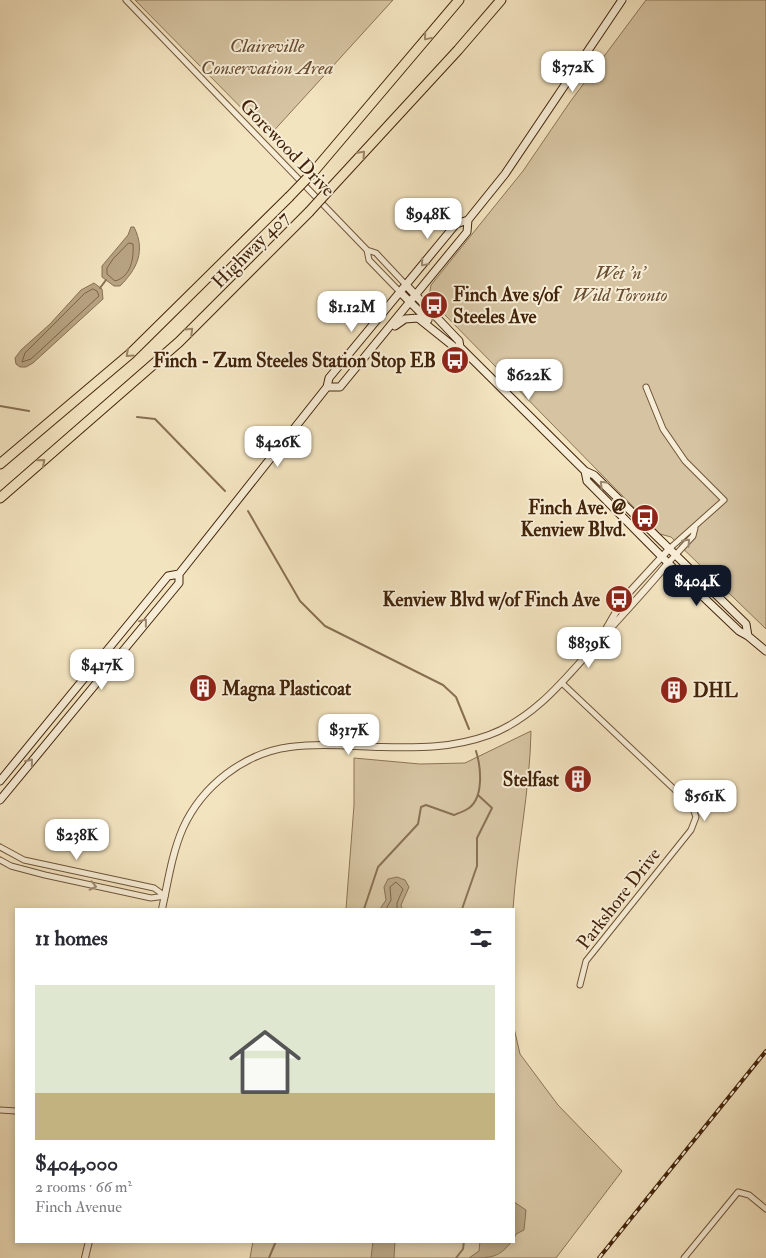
<!DOCTYPE html>
<html lang="en">
<head>
<meta charset="utf-8">
<style>
	:root { --surface:#fff; --page:#f2f2f3; --text:#2b2b33; --muted:#7c7c81; --line:#e1e1e2; --accent:#111827 }
	body { margin:0; font-family:"IM FELL Double Pica",serif; background:var(--page); color:var(--text); height:100vh; display:flex; flex-direction:column; font-size:19px; white-space:nowrap }
	* { box-sizing:border-box; margin:0 }
	p { font-size:16px; color:var(--muted) }
	.icon { flex:none; width:28px; height:28px; fill:none; stroke:currentColor; stroke-width:2; stroke-linecap:round; stroke-linejoin:round }
	.map { position:relative; flex:1; overflow:hidden }
	.side { position:absolute; left:15px; top:908px; width:500px; height:335px; display:flex; flex-direction:column; background:var(--surface); border-radius:0px; box-shadow:0 2px 8px #0003 }
	.side>* { flex:none }
	.price { position:absolute; translate:-50% -42px; padding:0 11px; border-radius:10px; background:#fff; color:#222; font-size:16px; line-height:32px; filter:drop-shadow(0 1px 2px #0008) }
	.price::after { content:''; position:absolute; left:50%; top:30px; width:15px; height:11px; margin-left:-8px; background:inherit; clip-path:polygon(0 0,100% 0,50% 100%) }
	.price.active { background:var(--accent); color:#fff }
	ul { padding:0; list-style:none }
	li { display:grid; align-content:center; gap:10px; height:265px; padding:0 20px }
	li+li { border-top:1px solid var(--line) }
	li span { display:grid; place-items:center; height:155px; border-radius:0px; color:#555 }
	li>.icon { margin-inline-start:auto }
	span .icon { width:90px; height:90px; fill:#fffc; stroke-width:1 }
	li b { font-size:21px }
	h2 { display:flex; justify-content:space-between; align-items:center; height:60px; padding:0 20px; font-size:21px }
	.map>svg:first-child { display:block }
	.green { fill:#d5c3a1; stroke:#8c7456 }
	.water { fill:#b7a382; stroke:#887052 }
	.lines { fill:none; stroke-linecap:round; stroke-linejoin:round }
	.shore { stroke:#7c6446; stroke-width:1 }
	.stream { stroke:#887052; stroke-width:2 }
	.minor-casing { stroke:#6e5438; stroke-width:7 }
	.tertiary-casing { stroke:#6e5438; stroke-width:8 }
	.secondary-casing { stroke:#42240a; stroke-width:9 }
	.motorway-casing { stroke:#42240a; stroke-width:11 }
	.minor { stroke:#f7edd6; stroke-width:5 }
	.tertiary { stroke:#f7edd6; stroke-width:6 }
	.secondary { stroke:#f7edd6; stroke-width:7 }
	.motorway { stroke:#f3e4c0; stroke-width:9 }
	.rail-casing { stroke:#42240a; stroke-width:4 }
	.rail { stroke:#f7edd6; stroke-width:2; stroke-dasharray:5.5; stroke-linecap:butt }
	.motorway-bridge-casing { stroke:#42240a; stroke-width:11; stroke-linecap:butt }
	.motorway-bridge { stroke:#f3e4c0; stroke-width:9 }
	.oneway { stroke:#9a8465 }
	.oneway2 { stroke:#9c8870 }
	.labels { text-anchor:middle; stroke-width:4; stroke-linejoin:round; paint-order:stroke }
	.park-label { font-size:19px; font-style:italic; fill:#674c30; stroke:#f7edd6 }
	.street-label { font-size:19px; fill:#42240a; stroke:#f7edd6 }
	.poi-label { font-size:19px; font-weight:bold; fill:#42240a; stroke:#f7edd6; text-anchor:end }
</style>
</head>
<body>
<div class="map">
<svg width="766" height="1258" viewBox="0 0 766 1258">
	<rect width="100%" height="100%" fill="#f3e4c0"/>
	<filter id="stains"><feTurbulence type="fractalNoise" baseFrequency=".004" numOctaves="4"/><feColorMatrix values="0 0 0 0 .2 0 0 0 0 .09 0 0 0 0 .02 0 0 0 .5 -.17"/></filter>
	<radialGradient id="worn" r=".72"><stop offset=".6" stop-color="#630" stop-opacity="0"/><stop offset="1" stop-color="#630" stop-opacity=".3"/></radialGradient>
	<path class="green" d="M135 0H393L269 136Z
		M646 0H766V629L671 537 660 534 442 312 440 305 429 296 431 285 523 171 570 102Z
		M531 731C530 791 517 849 513 909H346L354 805V758L420 764 465 763Z
		M514 1028 520 1054 558 1105 622 1171 556 1258H250L253 1241H514Z"/>
	<path class="water" d="M131 227H134C146 251 137 269 120 286H114L102 277V266L128 235Z
		M94 283 102 289 103 299 33 363 26 367H20L16 364 15 358 21 350 50 324 81 290Z
		M397 877 405 880 409 887 401 905 402 909H380L386 900 384 887 388 879Z
		M514 1202 526 1210 524 1230 516 1234 514 1238Z
		M373 1241H395L394 1258H371Z
		M480 1241H512C499 1258 491 1258 469 1258L479 1251Z"/>
	<g class="lines">
		<path class="shore" d="M129 243 133 244C134 258 131 277 115 281L107 274V268L113 259Z
			M93 289 97 291 99 296 31 359 22 362 25 353 84 294Z
			M386 909 391 900 390 887 396 882 403 889 397 903V909"/>
		<path class="stream" d="M100 288 106 280
			M0 406 29 411
			M137 417 155 419 225 491
			M248 511 300 601 325 626 443 685 456 697 469 729
			M364 909 378 867 418 824 421 807 426 805 454 815C459 813 465 811 469 808 484 797 481 767 476 751
			M462 909 477 866V838L492 808 478 795
			M269 1258 276 1241
			M456 1258 463 1249 464 1241"/>
		<g class="minor-casing">
			<path id="minor" d="M126 0 367 250 376 253 406 285
				M367 250 369 260 400 292
				M646 387 663 429 685 461 724 500 669 549
				M668 563 693 536 695 528
				M563 684 692 806 696 817 691 830 586 961 580 985
				M0 847 24 860 154 888 165 896
				M0 860 11 866 45 875 151 898 165 896
				M0 1110 16 1111
				M684 1258 738 1192 749 1195 766 1209"/>
		</g>
		<g class="tertiary-casing">
			<path id="tertiary" d="M606 629 624 598 669 549
				M162 909C168 882 172 853 183 828 202 786 244 753 290 747 320 743 351 746 381 747 419 748 453 748 489 735 537 717 567 676 600 640 623 614 646 590 668 563
				M85 1258 89 1241"/>
		</g>
		<g class="secondary-casing">
			<path id="secondary" d="M406 285 459 341 460 347 585 471 594 475 746 624 748 636
				M400 292 428 320
				M395 326 405 319 418 318 453 346
				M327 387H340L467 232 468 220 505 174 622 0
				M585 471 587 481 675 570 739 631 748 636 766 651
				M0 781 168 576 179 574
				M0 800 179 583V574L327 387 329 378 456 224 468 220"/>
		</g>
		<g class="motorway-casing">
			<path id="motorway" d="M315 170 459 0
				M329 190 458 50 501 0
				M0 464 130 354 289 197
				M0 498 179 342 309 212"/>
		</g>
		<use href="#minor" class="minor"/>
		<use href="#tertiary" class="tertiary"/>
		<use href="#secondary" class="secondary"/>
		<use href="#motorway" class="motorway"/>
		<g class="rail-casing">
			<path id="rail" d="M599 1258 766 1051"/>
		</g>
		<use href="#rail" class="rail"/>
		<g class="motorway-bridge-casing">
			<path id="motorway-bridge" d="M289 197 315 170
				M309 212 329 190"/>
		</g>
		<use href="#motorway-bridge" class="motorway-bridge"/>
	</g>
	<defs><path id="oneway-chevron" d="M-2-3.5L2.5 0L-2 3.5" fill="none" stroke-width="1.6" stroke-linecap="round" stroke-linejoin="round" transform="scale(1.25)"/></defs>
	<g class="oneway">
		<use href="#oneway-chevron" transform="translate(427 37) rotate(130)"/>
		<use href="#oneway-chevron" transform="translate(362 154) rotate(-47)"/>
		<use href="#oneway-chevron" transform="translate(190 331) rotate(-44)"/>
		<use href="#oneway-chevron" transform="translate(129 354) rotate(138)"/>
		<use href="#oneway-chevron" transform="translate(42 462) rotate(-41)"/>
	</g>
	<g class="oneway2">
		<use href="#oneway-chevron" transform="translate(424 263) rotate(130)"/>
		<use href="#oneway-chevron" transform="translate(603 484) rotate(-135)"/>
		<use href="#oneway-chevron" transform="translate(687 542) rotate(-46)"/>
		<use href="#oneway-chevron" transform="translate(144 622) rotate(-51)"/>
		<use href="#oneway-chevron" transform="translate(30 762) rotate(-51)"/>
		<use href="#oneway-chevron" transform="translate(93 886) rotate(12)"/>
	</g>
	<defs>
		<g id="bus-disc" transform="scale(1.4375)"><circle r="9.5" fill="#8f2418" stroke="#f7edd6"/><path d="M-5-6H5V4H4V6H2V4H-2V6H-4V4H-5ZM-3.5-4V0h7V-4ZM-3.5 1.2v1.5H-2V1.2ZM2 1.2v1.5H3.5V1.2Z" fill="#fff"/></g>
		<g id="building-disc" transform="scale(1.4375)"><circle r="9.5" fill="#8f2418" stroke="#f7edd6"/><path d="M-4-6H4V6H1V3H-1V6H-4ZM-2.5-4.3h1.7v1.8h-1.7ZM.8-4.3h1.7v1.8H.8ZM-2.5-1h1.7V.8h-1.7ZM.8-1h1.7V.8H.8Z" fill="#fff"/></g>
	</defs>
	<g fill-rule="evenodd">
		<use href="#bus-disc" x="434" y="305"/>
		<use href="#bus-disc" x="455" y="360"/>
		<use href="#bus-disc" x="645" y="518"/>
		<use href="#bus-disc" x="619" y="599"/>
		<use href="#building-disc" x="203" y="688"/>
		<use href="#building-disc" x="674" y="690"/>
		<use href="#building-disc" x="578" y="779"/>
	</g>
	<g class="labels">
		<g class="park-label">
			<text x="267" y="52">Claireville<tspan x="267" dy="22">Conservation Area</tspan></text>
			<text x="620" y="279">Wet 'n'<tspan x="620" dy="22">Wild Toronto</tspan></text>
		</g>
		<g class="street-label">
			<text transform="translate(288 147) rotate(46)" y="7">Gorewood Drive</text>
			<text transform="translate(250 249) rotate(-45)" y="7">Highway 407</text>
			<text transform="translate(618 898) rotate(-52)" y="7">Parkshore Drive</text>
		</g>
		<g class="poi-label">
			<text x="453" y="301" text-anchor="start">Finch Ave s/of<tspan x="453" dy="22">Steeles Ave</tspan></text>
			<text x="436" y="367">Finch - Zum Steeles Station Stop EB</text>
			<text x="626" y="514">Finch Ave. @<tspan x="626" dy="22">Kenview Blvd.</tspan></text>
			<text x="600" y="606">Kenview Blvd w/of Finch Ave</text>
			<text x="222" y="695" text-anchor="start">Magna Plasticoat</text>
			<text x="693" y="697" text-anchor="start">DHL</text>
			<text x="559" y="786">Stelfast</text>
		</g>
	</g>
	<rect width="100%" height="100%" filter="url(#stains)"/>
	<rect width="100%" height="100%" fill="url(#worn)"/>
</svg>
<b class="price" style="left:573px;top:93px">$372K</b>
<b class="price" style="left:428px;top:240px">$948K</b>
<b class="price" style="left:352px;top:333px">$1.12M</b>
<b class="price" style="left:529px;top:401px">$622K</b>
<b class="price" style="left:278px;top:468px">$426K</b>
<b class="price active" style="left:697px;top:607px">$404K</b>
<b class="price" style="left:589px;top:669px">$839K</b>
<b class="price" style="left:102px;top:691px">$417K</b>
<b class="price" style="left:349px;top:756px">$317K</b>
<b class="price" style="left:705px;top:822px">$561K</b>
<b class="price" style="left:77px;top:861px">$238K</b>
<section class="side">
<h2>11 homes<svg class="icon" aria-label="filters" viewBox="0 0 24 24"><path d="M4 7h16M4 17h16"/><circle cx="9" cy="7" r="2"/><circle cx="15" cy="17" r="2"/></svg></h2>
<ul>
<li><span style="background:linear-gradient(#dfe7d0 70%,#c2b280 0)"><svg class="icon" aria-label="home" viewBox="0 0 24 24"><path d="M3 11l9-7 9 7M6 9v11h12V9"/></svg></span><div><b>$404,000</b><p>2 rooms · 66 m²</p><p>Finch Avenue</p></div></li>
</ul>
</section>
</div>
</body>
</html>
